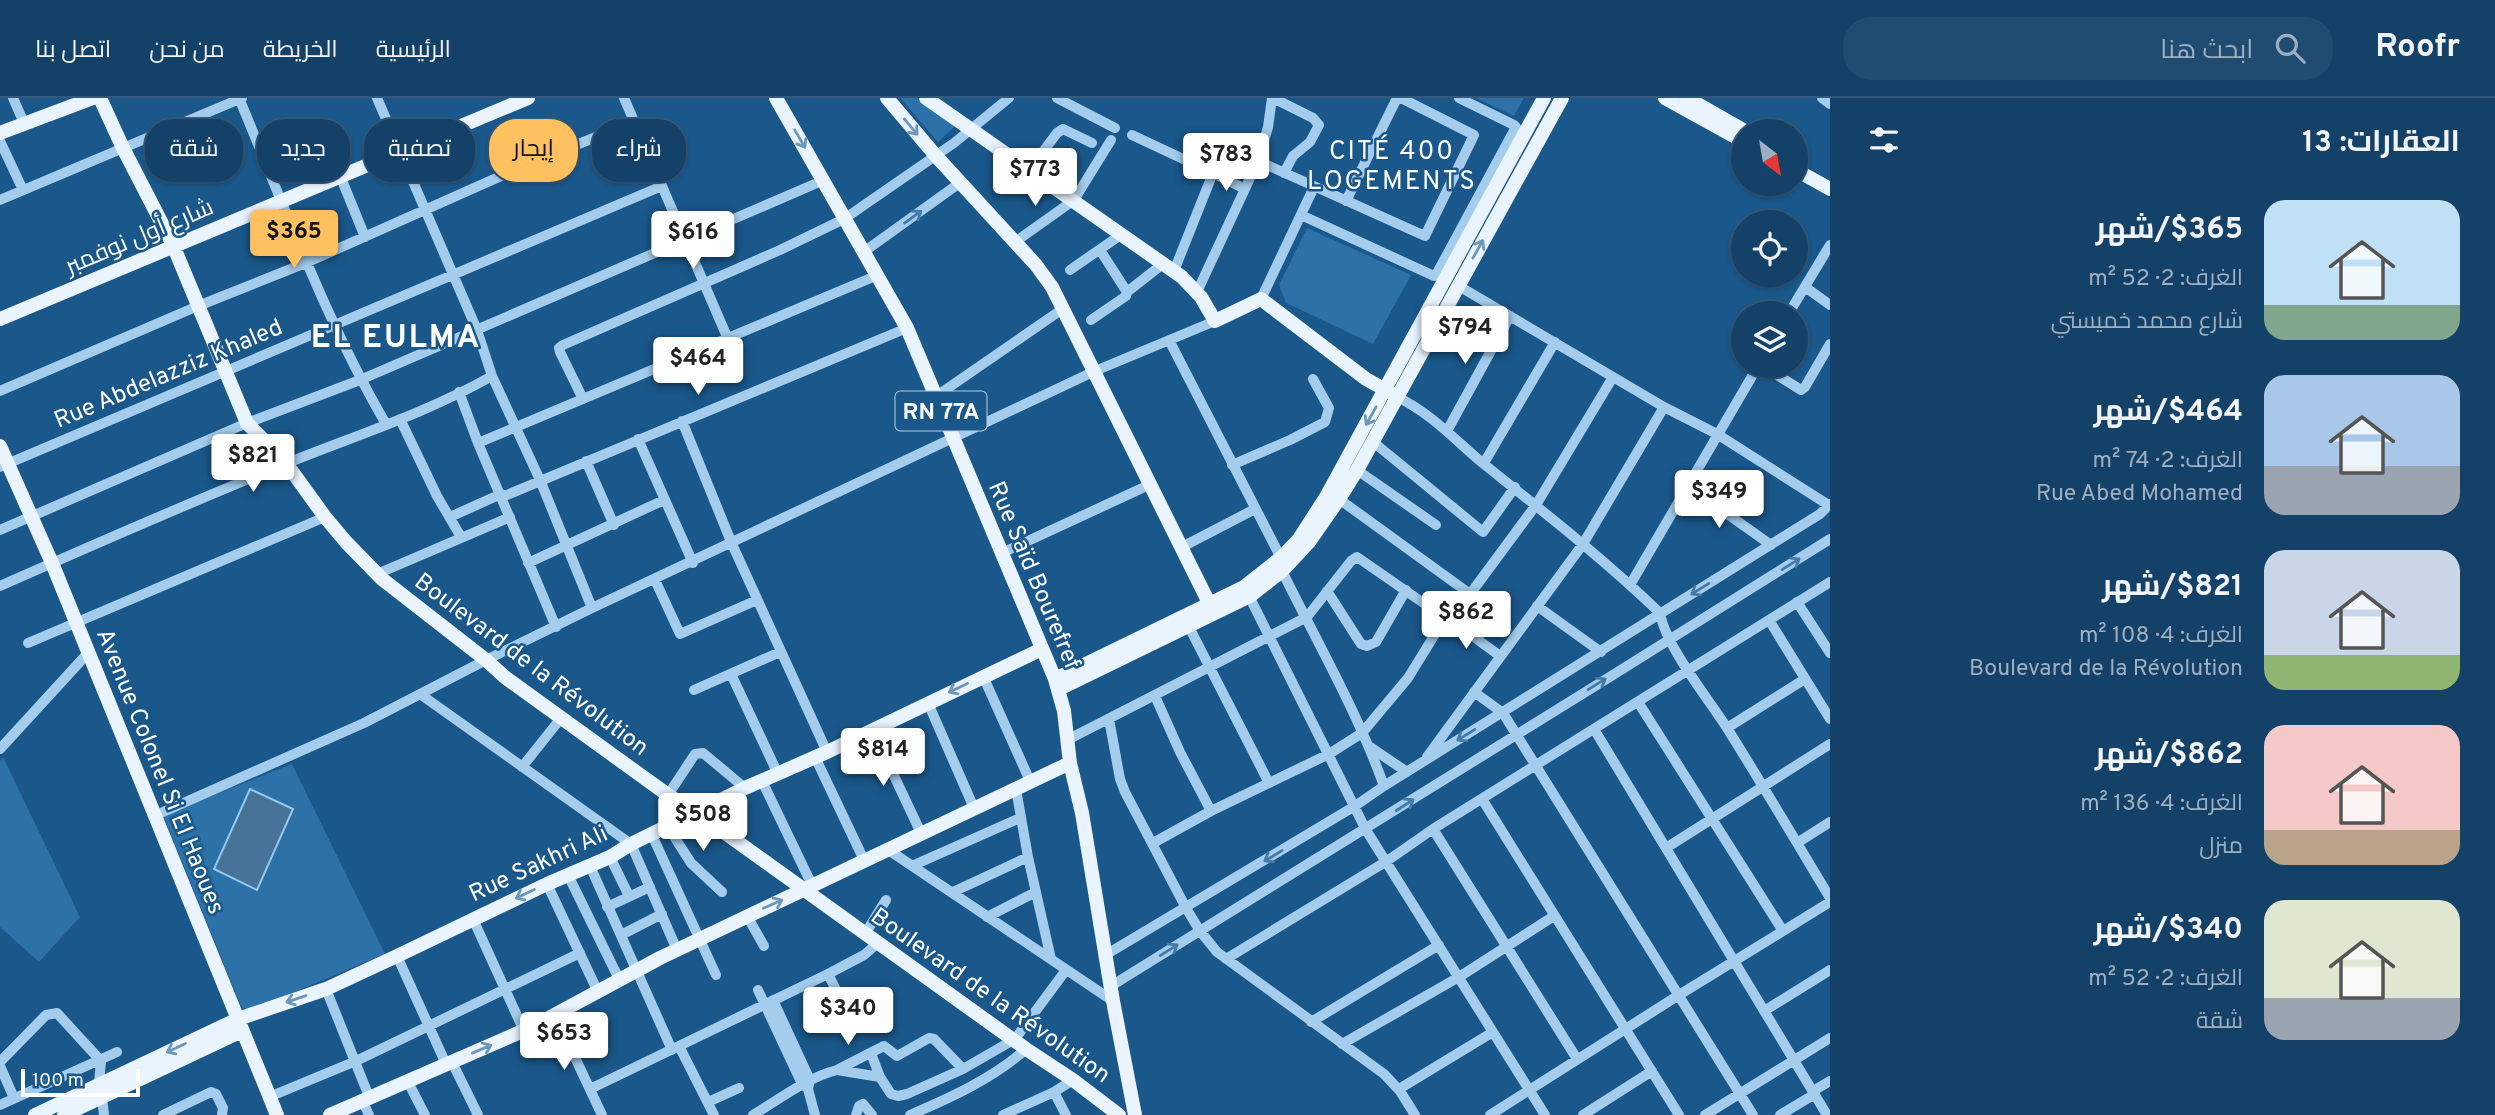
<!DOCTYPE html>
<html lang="ar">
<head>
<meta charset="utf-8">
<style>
	:root { --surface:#144168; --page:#214c71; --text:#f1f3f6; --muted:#9dafc0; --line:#335a7c; --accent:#ffc060 }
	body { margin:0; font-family:Overpass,Cairo,sans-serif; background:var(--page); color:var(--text); direction:rtl; height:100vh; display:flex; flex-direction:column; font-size:26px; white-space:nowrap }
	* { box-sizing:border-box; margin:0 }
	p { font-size:23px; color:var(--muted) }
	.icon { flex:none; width:38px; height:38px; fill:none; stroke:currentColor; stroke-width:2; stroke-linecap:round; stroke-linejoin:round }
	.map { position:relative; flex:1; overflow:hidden; direction:ltr }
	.details { display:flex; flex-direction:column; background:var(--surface); width:665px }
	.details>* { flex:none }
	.guide { position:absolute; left:21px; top:21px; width:665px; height:63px; direction:rtl; display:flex; gap:14px }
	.needle { width:46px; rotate:149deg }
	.tools { position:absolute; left:1731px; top:21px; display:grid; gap:14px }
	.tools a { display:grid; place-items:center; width:77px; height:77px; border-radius:50%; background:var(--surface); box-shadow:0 2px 5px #0004,0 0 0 2px var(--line); font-size:35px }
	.scale { position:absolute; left:21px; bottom:18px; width:119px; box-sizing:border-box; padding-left:7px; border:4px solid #fff; border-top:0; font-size:19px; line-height:24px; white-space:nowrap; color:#fff; -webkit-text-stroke:5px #1a578a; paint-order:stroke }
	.price { position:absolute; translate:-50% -60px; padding:0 16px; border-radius:7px; background:#fff; color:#222; font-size:23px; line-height:46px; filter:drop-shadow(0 2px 4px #0008) }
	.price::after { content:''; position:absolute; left:50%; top:42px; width:21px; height:16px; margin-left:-10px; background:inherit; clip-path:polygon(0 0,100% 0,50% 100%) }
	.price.on { background:var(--accent); color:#111 }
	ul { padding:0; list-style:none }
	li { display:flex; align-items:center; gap:21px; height:175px; padding:0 35px }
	li span { display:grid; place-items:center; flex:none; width:196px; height:140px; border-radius:21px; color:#555 }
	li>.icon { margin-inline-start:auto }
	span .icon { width:84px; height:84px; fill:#fffc; stroke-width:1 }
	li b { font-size:30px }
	h2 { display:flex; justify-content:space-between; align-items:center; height:84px; padding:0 35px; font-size:30px }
	.tag { padding:0 24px; border-radius:28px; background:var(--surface); box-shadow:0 2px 5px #0004,0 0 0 2px var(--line); font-size:24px; line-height:63px }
	.tag.on { background:var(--accent); color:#111 }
	header { display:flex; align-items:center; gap:42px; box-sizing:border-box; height:98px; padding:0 35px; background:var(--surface); border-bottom:2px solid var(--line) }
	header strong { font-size:33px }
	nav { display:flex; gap:38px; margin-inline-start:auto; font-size:24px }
	.search { width:490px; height:63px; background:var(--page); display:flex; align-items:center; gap:18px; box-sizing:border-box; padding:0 24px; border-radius:28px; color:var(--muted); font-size:26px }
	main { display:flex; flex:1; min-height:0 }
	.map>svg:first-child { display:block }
	.green { fill:#2c71a8 }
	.water { fill:#477398; stroke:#96c9f0; stroke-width:2 }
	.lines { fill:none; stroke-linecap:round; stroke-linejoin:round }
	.minor { stroke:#a4cded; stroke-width:10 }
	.major { stroke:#eaf4ff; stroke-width:14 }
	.oneway { stroke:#6d96b9 }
	.oneway2 { stroke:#437aa8 }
	.labels { text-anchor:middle; stroke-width:5; stroke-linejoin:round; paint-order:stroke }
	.shield { fill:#1a578a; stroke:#bacddc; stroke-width:2 }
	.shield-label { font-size:23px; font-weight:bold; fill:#fff }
	.street-label { font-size:24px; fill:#fff; stroke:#1a578a }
	.neighbourhood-label { font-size:26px; letter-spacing:2px; fill:#fff; stroke:#1a578a }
	.district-label { font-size:32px; font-weight:bold; letter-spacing:2px; fill:#fff; stroke:#1a578a }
</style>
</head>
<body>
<header>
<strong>Roofr</strong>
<div class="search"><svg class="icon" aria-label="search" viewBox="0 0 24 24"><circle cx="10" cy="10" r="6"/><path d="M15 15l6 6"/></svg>ابحث هنا</div>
<nav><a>الرئيسية</a><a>الخريطة</a><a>من نحن</a><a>اتصل بنا</a></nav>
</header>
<main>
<section class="details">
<h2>العقارات: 13<svg class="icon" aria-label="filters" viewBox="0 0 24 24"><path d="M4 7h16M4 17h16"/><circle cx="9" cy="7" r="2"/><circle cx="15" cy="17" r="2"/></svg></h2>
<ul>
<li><span style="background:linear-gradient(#bfe0f5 75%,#7fa58c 0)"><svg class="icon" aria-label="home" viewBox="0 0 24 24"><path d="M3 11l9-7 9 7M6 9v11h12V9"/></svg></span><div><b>$365/شهر</b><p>الغرف: 2 · 52 m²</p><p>شارع محمد خميستي</p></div></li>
<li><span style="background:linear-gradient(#a9c7e8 65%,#9aa5b1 0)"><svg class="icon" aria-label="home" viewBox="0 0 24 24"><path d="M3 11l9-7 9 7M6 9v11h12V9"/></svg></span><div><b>$464/شهر</b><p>الغرف: 2 · 74 m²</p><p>Rue Abed Mohamed</p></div></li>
<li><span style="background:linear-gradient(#c9d6e8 75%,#8fb573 0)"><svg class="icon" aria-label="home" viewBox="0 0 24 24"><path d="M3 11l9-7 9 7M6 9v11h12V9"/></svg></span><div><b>$821/شهر</b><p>الغرف: 4 · 108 m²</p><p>Boulevard de la Révolution</p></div></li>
<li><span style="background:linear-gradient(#f6c9c9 75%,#b9a48a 0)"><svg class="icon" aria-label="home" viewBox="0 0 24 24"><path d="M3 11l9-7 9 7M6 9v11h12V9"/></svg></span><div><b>$862/شهر</b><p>الغرف: 4 · 136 m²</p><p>منزل</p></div></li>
<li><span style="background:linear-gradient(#dfe7d0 70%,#9aa5b1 0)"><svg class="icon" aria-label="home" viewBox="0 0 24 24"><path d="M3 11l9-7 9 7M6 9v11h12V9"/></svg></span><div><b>$340/شهر</b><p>الغرف: 2 · 52 m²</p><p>شقة</p></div></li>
</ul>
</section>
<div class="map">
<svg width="1830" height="1017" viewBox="0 0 1830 1017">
	<rect width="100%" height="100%" fill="#1a578a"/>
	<path class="green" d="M900 0H918L957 26 938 44Z
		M1476 0H1524L1514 18Z
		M1307 130 1411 177 1373 246 1286 205 1279 187Z
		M3 659 80 819 39 864 0 829V663Z
		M292 666 385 856 249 913 241 908 163 717Z"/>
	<path class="water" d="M250 691 293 711 257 792 214 771Z"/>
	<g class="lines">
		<path class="minor" d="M13 0 24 25
			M239 0C285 110 326 223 386 326
			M377 0 477 232 492 278 540 382 592 510
			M624 0 728 241
			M1057 0 1115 30
			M1273 0 1313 20 1319 27 1310 44 1293 58 1284 75
			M1822 0 1830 6
			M1132 37 1213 75 1174 173
			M0 43 23 92
			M1226 46 1258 63 1425 138 1474 37 1401 0
			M1030 71 1057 35 1063 31 1092 45
			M1213 75 1245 91
			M341 80 365 139
			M0 102 242 0
			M1346 103 1397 0
			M1301 117 1434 178 1436 177 1516 29 1514 27 1459 0
			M1015 144 1074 102 1111 42
			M865 153 961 84
			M1070 172 1122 136
			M1457 187 1664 309 1717 336 1830 408
			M1805 189 1830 207
			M1127 194 1164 165
			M1197 194 1258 63 1268 29 1272 0
			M1261 201 1314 89
			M1789 215 1830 147
			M1091 222 1126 198 1127 194 1100 152
			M1169 242 1281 460
			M1763 268 1801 292 1805 289 1830 246
			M0 293 198 208 308 164 528 66 634 24
			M459 294 478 345 556 529
			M935 299 1064 210
			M1397 299C1431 315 1456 343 1485 367 1545 415 1605 462 1660 515 1666 549 1708 600 1727 630 1762 686 1796 743 1830 800
			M583 301 560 254 559 250 563 247 780 152 844 121 954 45 1009 0
			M400 321 437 398 461 439
			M682 323 732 446 827 654
			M1447 333 1510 218
			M638 341 693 465
			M1372 343 1483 434 1515 389
			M478 345 878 177
			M586 363 614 427
			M1484 365 1555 244
			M1232 367 1290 342 1325 324 1329 310 1313 281
			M0 369 662 88
			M1357 372 1436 427
			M1688 388 1771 447
			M502 399 907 230
			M1339 401 1470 496
			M450 419 501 396
			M0 432 247 325 360 282 824 82
			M1182 449 1255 411
			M1002 455 1151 386
			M528 465 664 402
			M1282 473C1317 544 1357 613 1384 688
			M377 476 510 419
			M655 482 680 536 757 502
			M1630 487 1758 268
			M0 488C95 446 189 405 285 366 354 338 427 315 492 278
			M1327 493 1361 546 1367 548 1376 544 1406 492
			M1247 494 1366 732 1545 1017
			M1797 504 1830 555
			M1537 508 1601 554
			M1451 522 1500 558
			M1769 522 1830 621
			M1188 527 1269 685
			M28 545 325 419
			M731 576 778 676
			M983 578 1030 683
			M694 592 780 554
			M1474 594 1503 615 1753 1017
			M420 596 631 746 677 852
			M1155 598 1180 654 1211 713
			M1638 604 1783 833
			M928 605 974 710
			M1109 621 1120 681 1125 694 1186 810 1200 833 1217 854 1384 976 1400 993 1415 1017
			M1727 630 1805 581
			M872 631 921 735
			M1594 631 1827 1017
			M1069 641 1307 519 1351 463 1357 459 1445 520
			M1370 649 1407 674
			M0 651 88 555
			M815 659 864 762
			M1427 659 1583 446 1664 309
			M522 669 561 620
			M762 683 812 787
			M1016 691 1028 759 1051 861
			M668 697 695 656 703 655 745 690
			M1482 701 1679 1017
			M154 718 364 625 486 562 592 510 1095 273 1215 223
			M668 729 691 765 722 794
			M1433 731 1577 961
			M652 737 716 877
			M1153 745 1211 713 1329 656 1362 635 1408 580 1445 520 1451 522 1536 407 1613 279
			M1797 745 1830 724
			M1666 750 1830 646
			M887 751 1113 903
			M610 759 629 798
			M914 767 1020 720
			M590 768 672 952
			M568 777 619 881
			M547 786 598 894
			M953 794 1028 759
			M607 809 650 789
			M747 818 764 848
			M987 819 1036 794
			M473 821 524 933
			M865 836 886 802
			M621 837 662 816
			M1107 856 1355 708 1384 688 1820 416 1830 406
			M397 858 446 966
			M1226 861 1387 763 1433 731 1830 484
			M828 876 851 922
			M1111 888C1352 740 1591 591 1830 441
			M326 891 370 1001
			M758 892 802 986 808 991 810 982 773 902
			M847 913 882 897
			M1764 913 1830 872
			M555 917 602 1017
			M1311 924 1439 847
			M1342 946 1459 879 1554 818
			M679 948 714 1017
			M0 964 46 917 57 915 101 963 99 985
			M452 964 478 1017
			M0 968 14 1000
			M963 971 934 941 929 940 897 958 884 948 872 954V958L880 979 891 996 898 998 907 996 963 971 1015 941 1066 872
			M837 972 872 954
			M408 984 425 1017
			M590 991 828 876 864 857 879 844
			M808 991 815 1017
			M1399 991 1493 934
			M1813 993 1830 983
			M1054 994 1066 1017
			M102 999 104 1017
			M269 999 356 963 580 855
			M363 1004 369 1017
			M708 1004 739 990
			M0 1007 117 954
			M163 1017 211 994 216 996 223 1010 222 1017
			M753 1017C780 1001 806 980 837 972L880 979
			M856 1017 859 1008 863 1006 872 1017
			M910 1017C950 1000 994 980 1026 951
			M1003 1017 1054 994 1073 982
			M1490 1017 1679 897 1830 804
			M1583 1017 1652 973
			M1705 1017 1830 940
			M1780 1017 1815 996"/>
		<path class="major" d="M100 0 123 50 173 147 247 325 286 365 325 419 346 444 382 481 486 562 506 580 668 697 696 714 1026 951 1073 982 1119 1017
			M776 0 907 230 1055 581 1064 613 1070 665 1082 715 1113 903 1135 1017
			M887 0 936 58 1036 167 1052 189 1209 505
			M926 0 1182 179 1201 199 1215 223 1261 201 1366 281 1391 295
			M1665 0 1743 43
			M1687 0 1745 33
			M0 35 93 0
			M1796 72 1830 91
			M0 221 528 0
			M0 348 52 465 277 1017
			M1055 581 1244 489 1282 459 1299 441 1326 399 1544 0
			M1059 591 1250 498 1282 473 1309 444 1339 401 1357 372 1562 0
			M35 1017 238 921 326 891 397 858 547 786 610 759 631 746 745 690 827 654 1042 551
			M64 1017 242 933
			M330 1017 532 929 660 860 1070 665"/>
	</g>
	<defs><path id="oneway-shaft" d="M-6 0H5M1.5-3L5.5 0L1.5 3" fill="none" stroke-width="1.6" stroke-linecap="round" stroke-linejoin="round" transform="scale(1.75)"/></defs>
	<g class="oneway">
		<use href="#oneway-shaft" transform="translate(911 29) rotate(50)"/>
		<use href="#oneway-shaft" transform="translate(800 41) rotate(60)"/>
		<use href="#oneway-shaft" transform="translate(1478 151) rotate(-61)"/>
		<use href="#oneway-shaft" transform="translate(1371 318) rotate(119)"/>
		<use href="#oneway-shaft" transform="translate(958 590) rotate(154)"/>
		<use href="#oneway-shaft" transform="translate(525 796) rotate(155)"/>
		<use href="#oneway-shaft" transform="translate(773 806) rotate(-24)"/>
		<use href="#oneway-shaft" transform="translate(296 901) rotate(161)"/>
		<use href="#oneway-shaft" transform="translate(176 950) rotate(155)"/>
		<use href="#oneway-shaft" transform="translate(482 951) rotate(-23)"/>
	</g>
	<g class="oneway2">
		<use href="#oneway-shaft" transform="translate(913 119) rotate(-36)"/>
		<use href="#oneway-shaft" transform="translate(1791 466) rotate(-32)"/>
		<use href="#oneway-shaft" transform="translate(1700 491) rotate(148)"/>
		<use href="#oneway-shaft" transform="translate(1597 586) rotate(-32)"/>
		<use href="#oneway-shaft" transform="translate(1466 637) rotate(148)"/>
		<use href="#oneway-shaft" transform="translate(1405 707) rotate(-33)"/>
		<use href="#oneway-shaft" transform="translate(1273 758) rotate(149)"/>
		<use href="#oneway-shaft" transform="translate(1169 852) rotate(-32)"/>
	</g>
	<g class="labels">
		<rect class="shield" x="895.5" y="293.5" width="91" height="39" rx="5"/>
		<g class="shield-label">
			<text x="941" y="321">RN 77A</text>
		</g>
		<g class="street-label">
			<text transform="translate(139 138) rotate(-23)" y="8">شارع أول نوفمبر</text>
			<text transform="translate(168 275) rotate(-23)" y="8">Rue Abdelazziz Khaled</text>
			<text transform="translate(1035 477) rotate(67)" y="8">Rue Saïd Bourefref</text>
			<text transform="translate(532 566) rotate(37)" y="8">Boulevard de la Révolution</text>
			<text transform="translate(161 673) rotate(68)" y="8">Avenue Colonel Si El Haoues</text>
			<text transform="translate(538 765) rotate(-25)" y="8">Rue Sakhri Ali</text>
			<text transform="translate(991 897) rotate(35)" y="8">Boulevard de la Révolution</text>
		</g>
		<g class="neighbourhood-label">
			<text x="1392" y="61">CITÉ 400<tspan x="1392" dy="30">LOGEMENTS</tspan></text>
		</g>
		<g class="district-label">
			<text x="396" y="249">EL EULMA</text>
		</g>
	</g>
</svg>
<div class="tools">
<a><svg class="needle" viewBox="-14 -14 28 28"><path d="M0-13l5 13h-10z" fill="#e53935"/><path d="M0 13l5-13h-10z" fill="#9dafc0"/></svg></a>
<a><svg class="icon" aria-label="locate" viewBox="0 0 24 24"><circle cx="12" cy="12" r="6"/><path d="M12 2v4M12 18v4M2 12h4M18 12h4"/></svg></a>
<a><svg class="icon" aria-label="layers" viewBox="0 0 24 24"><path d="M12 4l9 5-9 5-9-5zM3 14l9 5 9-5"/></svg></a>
</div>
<div class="scale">100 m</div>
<b class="price" style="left:1226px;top:95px">$783</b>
<b class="price" style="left:1035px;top:110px">$773</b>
<b class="price on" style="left:294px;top:172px">$365</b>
<b class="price" style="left:693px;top:173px">$616</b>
<b class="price" style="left:1465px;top:268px">$794</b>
<b class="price" style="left:698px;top:299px">$464</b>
<b class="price" style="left:253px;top:396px">$821</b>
<b class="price" style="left:1719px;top:432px">$349</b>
<b class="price" style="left:1466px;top:553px">$862</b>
<b class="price" style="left:883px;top:690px">$814</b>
<b class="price" style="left:703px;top:755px">$508</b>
<b class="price" style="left:848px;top:949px">$340</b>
<b class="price" style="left:564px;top:974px">$653</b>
<div class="guide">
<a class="tag">شراء</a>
<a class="tag on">إيجار</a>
<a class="tag">تصفية</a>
<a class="tag">جديد</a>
<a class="tag">شقة</a>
</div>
</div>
</main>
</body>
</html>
